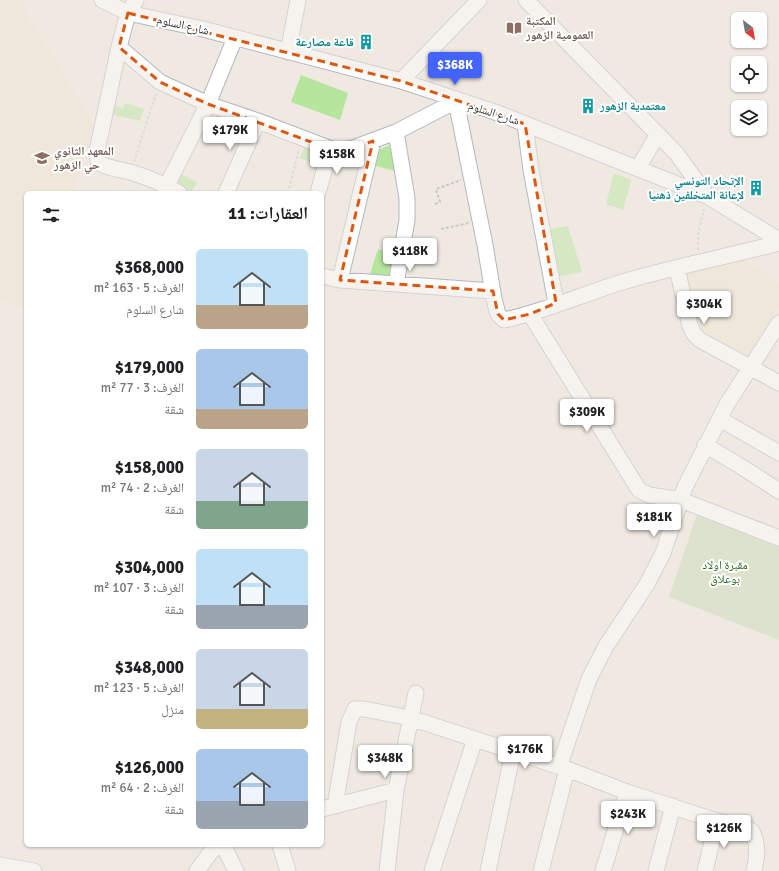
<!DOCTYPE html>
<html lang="ar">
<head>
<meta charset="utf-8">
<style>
	:root { --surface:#fff; --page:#f6f6f6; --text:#202124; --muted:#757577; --accent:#4264fb }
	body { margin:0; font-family:Signika,"Noto Naskh Arabic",sans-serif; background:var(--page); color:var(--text); direction:rtl; height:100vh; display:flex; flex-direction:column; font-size:15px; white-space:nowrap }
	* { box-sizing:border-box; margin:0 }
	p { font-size:13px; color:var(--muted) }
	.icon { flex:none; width:22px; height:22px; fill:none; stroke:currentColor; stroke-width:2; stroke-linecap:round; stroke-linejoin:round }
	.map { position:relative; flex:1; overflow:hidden; direction:ltr }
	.panel { position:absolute; left:24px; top:191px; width:300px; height:656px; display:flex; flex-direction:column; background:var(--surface); border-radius:6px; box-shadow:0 1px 3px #0004; direction:rtl }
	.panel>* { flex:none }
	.needle { width:26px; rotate:149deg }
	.fabs { position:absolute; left:731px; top:12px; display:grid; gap:8px }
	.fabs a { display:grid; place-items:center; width:36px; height:36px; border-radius:6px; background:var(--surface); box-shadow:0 1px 3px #0004; font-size:20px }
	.price { position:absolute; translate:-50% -34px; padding:0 9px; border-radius:4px; background:#fff; color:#222; font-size:13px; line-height:26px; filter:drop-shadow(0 1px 2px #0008) }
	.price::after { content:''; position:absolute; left:50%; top:24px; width:12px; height:9px; margin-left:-6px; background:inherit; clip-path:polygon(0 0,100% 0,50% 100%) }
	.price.selected { background:var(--accent); color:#fff }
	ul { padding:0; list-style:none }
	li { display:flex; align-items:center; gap:12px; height:100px; padding:0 16px }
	li span { display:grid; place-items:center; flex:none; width:112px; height:80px; border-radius:6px; color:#555 }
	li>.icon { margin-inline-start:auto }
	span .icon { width:48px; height:48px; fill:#fffc; stroke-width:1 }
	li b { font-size:17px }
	h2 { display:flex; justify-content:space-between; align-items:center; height:48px; padding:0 16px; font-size:17px }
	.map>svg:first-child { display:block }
	.education { fill:#f0e6d1 }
	.green { fill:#b6e59e }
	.cemetery { fill:#c8d9b8 }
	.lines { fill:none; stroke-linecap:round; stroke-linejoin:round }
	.minor-casing { stroke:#b4b7c1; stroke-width:17 }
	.path { stroke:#c9c9c9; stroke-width:2; stroke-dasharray:3 2; stroke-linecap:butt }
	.minor { stroke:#fff; stroke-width:15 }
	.marked { fill:none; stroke:#df570e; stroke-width:3; stroke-dasharray:8 5; stroke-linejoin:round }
	.labels { text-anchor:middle; stroke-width:4; stroke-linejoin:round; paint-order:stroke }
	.education-label { font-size:12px; font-weight:bold; fill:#785e54; stroke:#fff; text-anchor:start }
	.street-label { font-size:12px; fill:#2e2e2e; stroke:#fff }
	.culture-label { font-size:12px; font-weight:bold; fill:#0d838f; stroke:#fff; text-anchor:end }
	.park-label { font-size:12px; fill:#2c6e1b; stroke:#fff }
</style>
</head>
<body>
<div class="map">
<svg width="779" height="871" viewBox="0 0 779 871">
	<rect width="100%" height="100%" fill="#efe9e1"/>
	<path class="education" d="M0 0H25L22 6 94 124 75 193H26V308L0 301Z
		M743 259 779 284V307L746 358 697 332 682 274Z"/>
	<path class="green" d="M301 75 348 93 340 120 291 102Z
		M125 103 144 109 140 121 110 114 112 105 123 108Z
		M390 145 395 171 372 165 376 151Z
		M305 146 323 153 318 166 300 158Z
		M178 173 197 182 191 193H185L171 185Z
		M614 173 631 180 623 210 606 204Z
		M568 226 582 272 554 277 545 230Z
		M378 249 395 255 392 281 370 274Z"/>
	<path class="cemetery" d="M697 514 779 547V640L669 597Z"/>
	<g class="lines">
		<g class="minor-casing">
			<path id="minor" d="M102 0 128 13 203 29 401 81 495 112 707 196 779 240
				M136 0 128 13 119 47 97 151 98 162C108 169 119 169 130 172 147 177 164 184 179 193
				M526 0 677 154 707 196
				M119 47 160 82 208 104 258 121 334 150 350 149 396 132 456 101 485 245 494 299 498 314 504 320C543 312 581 295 619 283 672 267 726 257 779 243
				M288 52 298 0
				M401 81 479 0
				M525 124 531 170 556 303
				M638 168 658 134
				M167 185 208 104 235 38
				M226 193 258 121
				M318 193 330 149
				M677 268 690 326 694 334 700 340 779 383
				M322 276 340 280 493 291
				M340 280 373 141
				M396 284 407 220V198L396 132
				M530 314 639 490 649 495 681 500 779 538
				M720 419 779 453
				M705 445 742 467 779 491
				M559 767 589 679 606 646 647 584 663 553 685 487 727 404 779 323
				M335 806 349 722 355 709H364L410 718 567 769 627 792 717 821 742 826 752 831C759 845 757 856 754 871
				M322 809 396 790
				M223 845 236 871
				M280 845 288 871
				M0 865 34 871
				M197 871 210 853 219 845
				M387 871 396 790 416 693
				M432 871 475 739
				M488 871 513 752
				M541 871 567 769
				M603 871 627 792
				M656 871 673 806
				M705 871 717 821"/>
		</g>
		<path class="path" d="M134 162 156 94
			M288 193 299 149
			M435 204 440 202 436 189 461 180
			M441 229 469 223
			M698 250V234L704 209"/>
		<use href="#minor" class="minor"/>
	</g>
	<path d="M0 0H779V871H0ZM128 13 401 81 525 124 556 303 530 314 504 320 498 314 493 291 340 280 373 141 350 149H330L208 104 160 82 119 47Z" fill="#efe9e1" fill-opacity=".55" fill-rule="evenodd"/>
	<path class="marked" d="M128 13 401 81 525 124 556 303 530 314 504 320 498 314 493 291 340 280 373 141 350 149H330L208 104 160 82 119 47Z"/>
	<defs>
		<g id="library-bare" transform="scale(1.2)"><path d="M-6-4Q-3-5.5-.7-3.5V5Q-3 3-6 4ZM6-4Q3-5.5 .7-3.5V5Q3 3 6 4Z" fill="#8d6e63" stroke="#fff" stroke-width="2.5" paint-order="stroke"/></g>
		<g id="building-bare" transform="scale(1.2)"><path d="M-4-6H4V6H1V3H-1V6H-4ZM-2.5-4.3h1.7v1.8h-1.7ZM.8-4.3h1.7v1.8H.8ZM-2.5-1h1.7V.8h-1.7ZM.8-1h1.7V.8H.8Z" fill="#0f9aa8" stroke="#fff" stroke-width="2.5" paint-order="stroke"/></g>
		<g id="school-bare" transform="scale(1.2)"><path d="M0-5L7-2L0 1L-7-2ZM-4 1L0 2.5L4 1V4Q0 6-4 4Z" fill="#8d6e63" stroke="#fff" stroke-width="2.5" paint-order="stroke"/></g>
	</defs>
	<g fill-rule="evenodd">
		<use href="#library-bare" x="514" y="28"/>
		<use href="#building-bare" x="366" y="42"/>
		<use href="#building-bare" x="588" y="106"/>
		<use href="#school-bare" x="42" y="158"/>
		<use href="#building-bare" x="756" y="188"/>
	</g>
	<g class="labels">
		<g class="education-label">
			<text x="526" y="25">المكتبة<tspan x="526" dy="14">العمومية الزهور</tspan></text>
			<text x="54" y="155">المعهد الثانوي<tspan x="54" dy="14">حي الزهور</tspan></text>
		</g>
		<g class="street-label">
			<text transform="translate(183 25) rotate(13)" y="4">شارع السلوم</text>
			<text transform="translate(494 113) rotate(18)" y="4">شارع السلوم</text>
		</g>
		<g class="culture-label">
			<text x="354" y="46">قاعة مصارعة</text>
			<text x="600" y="110" text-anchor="start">معتمدية الزهور</text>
			<text x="744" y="185">الإتحاد التونسي<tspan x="744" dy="14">لإعانة المتخلفين ذهنيا</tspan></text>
		</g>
		<g class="park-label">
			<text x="725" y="569">مقبرة اولاد<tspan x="725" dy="14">بوعلاق</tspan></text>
		</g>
	</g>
</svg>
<div class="fabs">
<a><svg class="needle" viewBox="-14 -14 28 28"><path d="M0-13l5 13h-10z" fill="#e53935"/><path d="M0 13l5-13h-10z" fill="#757577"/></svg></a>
<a><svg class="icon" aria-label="locate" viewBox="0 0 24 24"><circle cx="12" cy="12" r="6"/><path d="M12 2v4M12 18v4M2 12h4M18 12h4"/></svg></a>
<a><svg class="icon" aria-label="layers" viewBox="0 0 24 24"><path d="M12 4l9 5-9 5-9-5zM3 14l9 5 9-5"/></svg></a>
</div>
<b class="price selected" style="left:455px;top:86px">$368K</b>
<b class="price" style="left:230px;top:151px">$179K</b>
<b class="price" style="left:337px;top:175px">$158K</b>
<b class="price" style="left:410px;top:272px">$118K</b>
<b class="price" style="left:704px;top:325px">$304K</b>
<b class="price" style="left:587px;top:433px">$309K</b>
<b class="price" style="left:654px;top:538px">$181K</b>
<b class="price" style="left:525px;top:770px">$176K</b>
<b class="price" style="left:385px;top:779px">$348K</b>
<b class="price" style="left:628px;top:835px">$243K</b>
<b class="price" style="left:724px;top:849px">$126K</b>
<section class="panel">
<h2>العقارات: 11<svg class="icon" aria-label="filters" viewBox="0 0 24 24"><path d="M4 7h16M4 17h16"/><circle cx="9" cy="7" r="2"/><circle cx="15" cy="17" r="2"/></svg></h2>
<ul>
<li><span style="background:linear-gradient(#bfe0f5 70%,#b9a48a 0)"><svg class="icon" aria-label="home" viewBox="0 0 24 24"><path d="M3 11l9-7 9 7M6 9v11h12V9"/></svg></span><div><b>$368,000</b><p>الغرف: 5 · 163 m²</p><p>شارع السلوم</p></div></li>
<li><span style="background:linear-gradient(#a9c7e8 75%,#b9a48a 0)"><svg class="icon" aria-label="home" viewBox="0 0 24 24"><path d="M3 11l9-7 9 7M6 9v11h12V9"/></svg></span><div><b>$179,000</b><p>الغرف: 3 · 77 m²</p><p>شقة</p></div></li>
<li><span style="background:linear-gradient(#c9d6e8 65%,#7fa58c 0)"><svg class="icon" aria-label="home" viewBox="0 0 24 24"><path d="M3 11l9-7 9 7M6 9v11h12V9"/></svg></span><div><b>$158,000</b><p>الغرف: 2 · 74 m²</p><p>شقة</p></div></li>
<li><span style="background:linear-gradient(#bfe0f5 70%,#9aa5b1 0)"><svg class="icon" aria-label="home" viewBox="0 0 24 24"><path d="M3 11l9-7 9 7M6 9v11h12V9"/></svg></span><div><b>$304,000</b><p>الغرف: 3 · 107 m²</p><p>شقة</p></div></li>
<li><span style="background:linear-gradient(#c9d6e8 75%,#c2b280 0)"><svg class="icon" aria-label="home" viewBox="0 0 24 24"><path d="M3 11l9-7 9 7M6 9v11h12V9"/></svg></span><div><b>$348,000</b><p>الغرف: 5 · 123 m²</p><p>منزل</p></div></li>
<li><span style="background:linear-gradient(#a9c7e8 65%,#9aa5b1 0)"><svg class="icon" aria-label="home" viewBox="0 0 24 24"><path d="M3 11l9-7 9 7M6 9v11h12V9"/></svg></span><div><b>$126,000</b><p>الغرف: 2 · 64 m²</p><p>شقة</p></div></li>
</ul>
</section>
</div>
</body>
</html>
